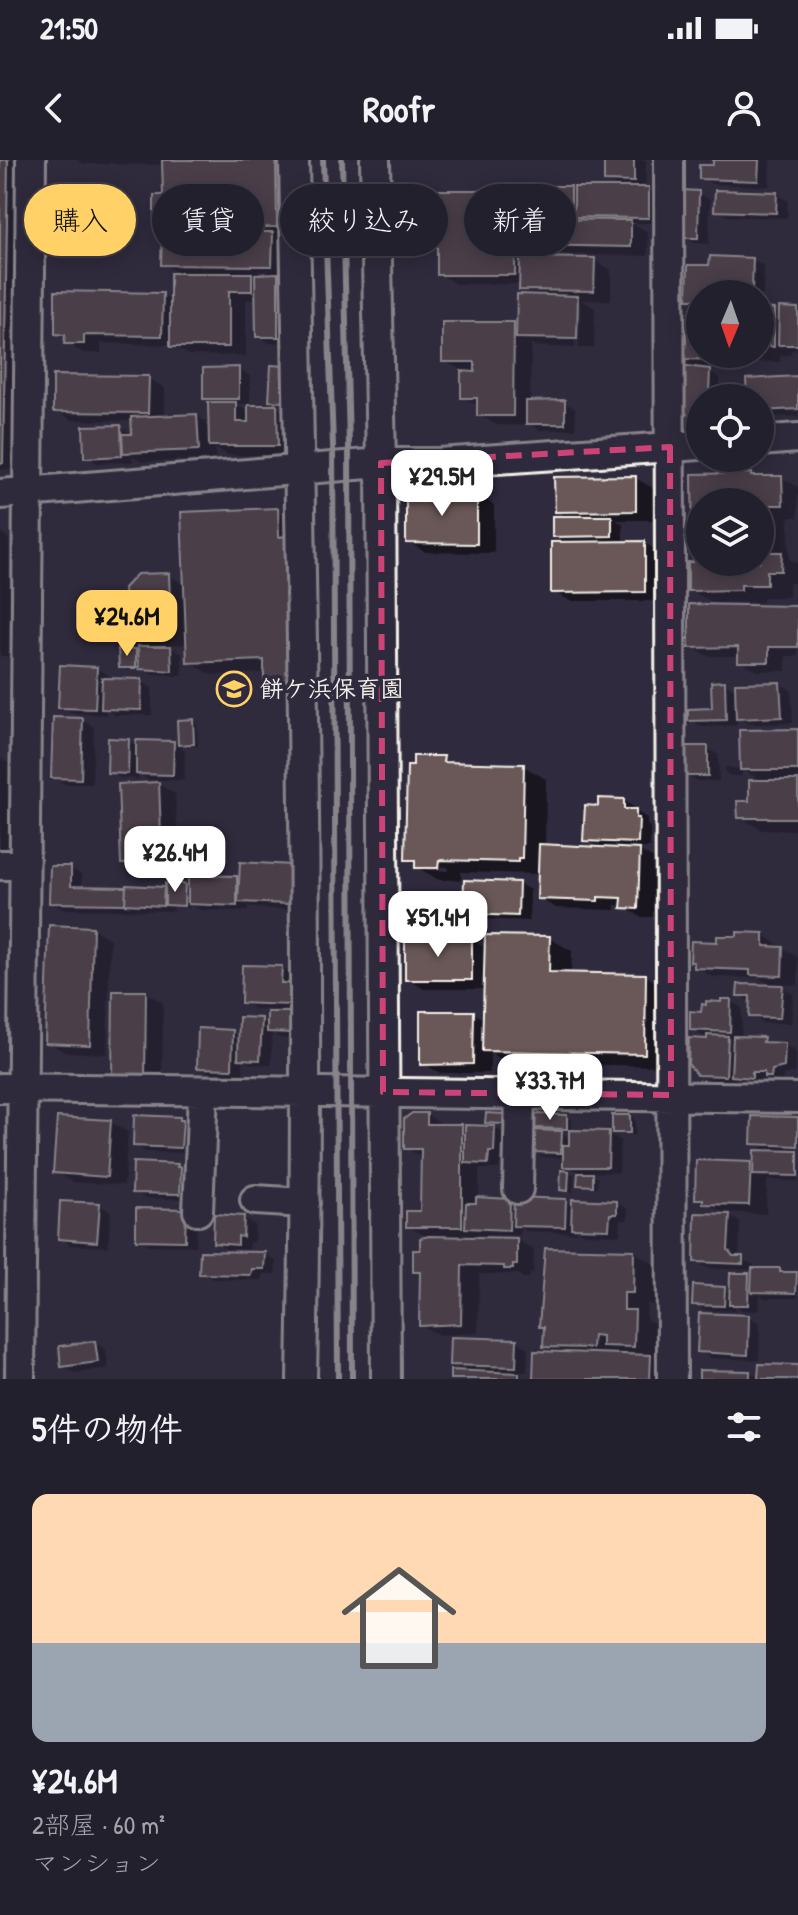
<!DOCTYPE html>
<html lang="ja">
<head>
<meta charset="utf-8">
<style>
	:root { --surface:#23202e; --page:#2b2836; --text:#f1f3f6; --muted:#a3a3aa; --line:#403e4a; --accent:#ffd166 }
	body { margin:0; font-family:"Patrick Hand","Klee One",sans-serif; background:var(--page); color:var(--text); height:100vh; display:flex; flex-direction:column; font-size:30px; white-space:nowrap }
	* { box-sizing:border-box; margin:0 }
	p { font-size:26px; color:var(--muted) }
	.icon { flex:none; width:44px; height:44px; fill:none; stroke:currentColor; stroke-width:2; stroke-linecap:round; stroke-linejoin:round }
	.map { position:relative; height:1219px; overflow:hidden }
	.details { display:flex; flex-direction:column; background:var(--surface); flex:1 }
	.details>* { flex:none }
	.top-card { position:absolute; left:24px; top:24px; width:750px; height:72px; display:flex; gap:16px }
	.needle { width:52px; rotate:182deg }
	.controls { position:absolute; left:686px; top:120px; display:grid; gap:16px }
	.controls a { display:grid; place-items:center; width:88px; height:88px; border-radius:50%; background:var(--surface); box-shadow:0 4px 20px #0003,0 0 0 2px var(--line); font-size:40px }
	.price { position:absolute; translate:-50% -68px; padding:0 18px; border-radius:16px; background:#fff; color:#222; font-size:26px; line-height:52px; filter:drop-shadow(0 2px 4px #0008) }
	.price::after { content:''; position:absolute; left:50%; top:48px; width:24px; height:18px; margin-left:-12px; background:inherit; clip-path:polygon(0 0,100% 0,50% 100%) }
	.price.on { background:var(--accent); color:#111 }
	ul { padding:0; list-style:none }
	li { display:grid; align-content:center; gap:16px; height:424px; padding:0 32px }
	li span { display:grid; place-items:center; height:248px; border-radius:16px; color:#555 }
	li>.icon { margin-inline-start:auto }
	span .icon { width:144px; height:144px; fill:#fffc; stroke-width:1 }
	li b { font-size:34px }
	h2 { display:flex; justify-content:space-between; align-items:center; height:96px; padding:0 32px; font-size:34px }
	.chip { padding:0 28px; border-radius:36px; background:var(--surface); box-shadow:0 4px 20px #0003,0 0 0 2px var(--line); font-size:28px; line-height:72px }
	.chip.on { background:var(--accent); color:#111 }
	.status { display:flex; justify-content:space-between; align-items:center; height:56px; padding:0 40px; background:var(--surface); direction:ltr }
	.status svg { height:22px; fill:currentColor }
	header { display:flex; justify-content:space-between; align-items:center; height:104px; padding:0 32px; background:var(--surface); font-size:36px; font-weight:700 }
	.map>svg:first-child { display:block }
	.shadow { fill:#0007; fill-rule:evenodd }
	.building { fill:#6a5858; stroke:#f4f1e8; stroke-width:2; fill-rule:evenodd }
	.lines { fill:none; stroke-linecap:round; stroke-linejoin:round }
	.minor-casing { stroke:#f4f1e8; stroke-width:34 }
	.minor { stroke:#2f2a3d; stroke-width:28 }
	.rail { stroke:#f4f1e8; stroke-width:6 }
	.marked { fill:none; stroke:#cc4377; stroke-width:6; stroke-dasharray:16 10; stroke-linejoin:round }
	.labels { text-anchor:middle; stroke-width:7; stroke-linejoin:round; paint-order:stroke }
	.poi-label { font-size:24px; font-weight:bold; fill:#f4f1e8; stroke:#2f2a3d; text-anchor:start }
</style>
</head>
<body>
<div class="status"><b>21:50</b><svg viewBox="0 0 49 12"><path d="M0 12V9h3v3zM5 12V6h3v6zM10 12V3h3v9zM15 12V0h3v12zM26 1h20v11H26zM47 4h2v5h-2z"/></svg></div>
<header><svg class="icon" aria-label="back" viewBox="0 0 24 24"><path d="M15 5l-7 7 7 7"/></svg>Roofr<svg class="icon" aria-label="person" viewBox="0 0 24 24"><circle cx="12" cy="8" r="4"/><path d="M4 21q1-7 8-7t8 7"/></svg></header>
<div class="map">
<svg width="798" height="1219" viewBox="0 0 798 1219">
	<rect width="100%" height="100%" fill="#2f2a3d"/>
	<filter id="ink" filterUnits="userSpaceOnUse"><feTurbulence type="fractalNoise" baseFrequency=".0125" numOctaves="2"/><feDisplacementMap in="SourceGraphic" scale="16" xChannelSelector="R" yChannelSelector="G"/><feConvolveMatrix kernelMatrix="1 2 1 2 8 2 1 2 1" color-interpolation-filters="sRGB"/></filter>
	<g filter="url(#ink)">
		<path class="shadow" d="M0 0H19L14 309 0 310Z
			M77 0H298L299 79H281L289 84V115H276L289 122V182L269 183 258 176 257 140H246V196L189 195 171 185 101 183V193H84L66 183 67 179 57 173 162 135 172 141 182 115 163 104 164 71 156 67 165 37 164 5 114 4 109 2V4H84Z
			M606 0H646L645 29 660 36V63H632L648 72V96L544 94 532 88V99L594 100 611 110V140H581L595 148 594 188H579L580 144H576L575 188 536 186 531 184 530 242H564L575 249 576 269 540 270 532 265H497L479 255V247L463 237V211L444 201 513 164 519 167 534 137 521 129V124H456L439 114V65L432 61 515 32 521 36 570 28 576 32 621 29 606 20Z
			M715 0H770L769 26 712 24 701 18 715 7Z
			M698 33 710 40 709 84 694 83 683 77Z
			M776 34 788 41 787 58 728 56 717 50Z
			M752 100 764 106 763 135 700 134V144L689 137 711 107Z
			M760 150 774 151 781 155 798 150V190H791V195H780V202L747 201V209L704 208 720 218V235H736L741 238H700V260H690L678 253 700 210 680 198 688 185 700 175V194H760Z
			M238 209 250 216V244H236L250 252 276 247 294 257 295 295H228L215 288 216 299 142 302 132 296 133 302 97 303 86 296 120 267 134 275V261L72 260 55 250 148 218 165 228V257L197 256 210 264V241L205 238Z
			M798 218V256L760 257V238H749Z
			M694 316 782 318 798 327V357H789V399L798 404V423H789V437H763V442L713 443 690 430 695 404ZM700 342H760V402H700Z
			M635 318 653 328V360H616L623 364V383H644L662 393V441H570L553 431 567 383 554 376 569 358 557 351Z
			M477 335 494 345V393L425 392 408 382Z
			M277 350 300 363 289 534 266 521V513L212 515 189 502 188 484 166 485 182 494 183 516 152 514 141 508V510H126L121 507 135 491 140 494 149 488 128 476 168 415 186 425Z
			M0 371 9 379V496H0Z
			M798 447V496H786V511H757L740 501V496H708L691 486Z
			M96 508 108 515V520L141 521 152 528V555H115L106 550V555L71 553 60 547Z
			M724 523 737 530 780 524 791 530 793 563 749 564 737 557V565L702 567 690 560 714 550Z
			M82 560 94 567 92 624H65L53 617Z
			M192 561 197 564 198 586 180 587 179 562Z
			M798 571V670H762L740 657 764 622 742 609V616H731L726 613 725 607 742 609Z
			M128 581 138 587 174 583 185 590 184 620H149L139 614V619L121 618 109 612Z
			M707 588 718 595 719 621H698L687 615Z
			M0 598 11 604 9 706H0Z
			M443 598 454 605 523 606 546 619 545 687 601 689 585 680 600 648 624 641 635 648V651L647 658V665L650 667V688H635L657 701 655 757H641L623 746 615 745V750L556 748 539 738 540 714 461 712V720H439L417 707V704L407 699ZM427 706 448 707V711L427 710Z
			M158 624 175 634 178 686H193L198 689V713L184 712 178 709 179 711 141 713 123 703Z
			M291 707 300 750 252 748 248 745V751L201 750 189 743V748L174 747V751L63 749 51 742 70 708 82 715V728L163 729 167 731 185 726 190 730 237 718 241 720Z
			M519 724 530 730 529 761 476 759 465 753Z
			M93 769 110 779 107 894 65 892 47 882Z
			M764 775 798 798V825L777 824 793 834 791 863H763L751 856V842L740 835 774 827 759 818 713 817 696 807 719 784Z
			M549 778 572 791 571 815 646 816 668 829 667 906 507 903 490 893V913H440L422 903 473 853 485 860 486 829H424L407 819 471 780 486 788Z
			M0 806H1L0 873Z
			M281 808 293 814 302 850 254 849 243 842Z
			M146 833 163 843 162 928 131 927Z
			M731 841 742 848 741 878 763 879 773 884 785 885 796 892 795 912 783 915 782 922 763 917V923L745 922 738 918 737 922 711 920 699 913 708 879 692 869 703 854Z
			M269 854 305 879 280 878 272 873 271 905 252 904 243 900V915L211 914 199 907 233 872 241 876 261 860 269 864Z
			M427 955 444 965 462 966 467 969 494 968 506 974 505 997H500L499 1009H479V1039L509 1041 515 1044 565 1041 574 1046 617 1043 628 1049V1060H621L620 1075 585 1074 576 1069V1073L526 1071 520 1067V1075L425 1076 408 1066 422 1053 423 998 406 988Z
			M630 956 635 959V975L614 974V957Z
			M567 957 572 960V972L608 973 620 980 619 1013 588 1012 598 1018 597 1027 579 1024 580 1012 565 1005V998L543 997 531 991 546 973 535 967ZM556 970 571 971V979L563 974Z
			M179 959 191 965 192 993 146 992 135 985Z
			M798 959V1021L767 1020 766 1054 723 1052 726 1054 697 1038 750 1004 755 1007 769 992 753 983Z
			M110 962 128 972 124 1025 73 1022 55 1012Z
			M177 1006 188 1012 191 1039 145 1038 134 1032Z
			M569 1012 574 1015 573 1032 562 1029Z
			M99 1045 111 1052 108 1087 71 1085 60 1078Z
			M185 1050 197 1057 196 1086 149 1085 138 1078Z
			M729 1056 740 1062 739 1098 754 1105V1110H779L798 1115V1138H765L760 1135 759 1151 742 1150 735 1146V1151L706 1150 694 1144 724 1129 731 1133 748 1116 754 1118V1110L707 1108 696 1101Z
			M243 1058 255 1065 254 1082H249V1090L226 1089 215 1082Z
			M517 1080 534 1090 533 1113H530V1118H523L518 1114H479L478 1173 439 1175 421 1165 422 1115 415 1110Z
			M634 1092 656 1105 655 1145 647 1144 646 1159 657 1165 656 1201 668 1207 667 1219H535L560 1194 545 1186Z
			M264 1094 276 1101 275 1114H263L262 1120 213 1119 201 1112Z
			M749 1157 760 1163 759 1200 711 1198 700 1191Z
			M517 1181 528 1188 527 1212H513L526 1219H452L467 1213 451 1203Z
			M95 1183 106 1190 108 1208 75 1213 63 1206Z
			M798 1207V1219H701L750 1213 760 1218Z"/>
		<path class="building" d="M0 0H8L3 303 0 304Z
			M162 0H276L277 67 154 68V35H163Z
			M604 0H634V22L604 21Z
			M713 0H759L758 21 699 19V5H713Z
			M519 26H571V54H519Z
			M574 27H649V58L574 57Z
			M431 30H516L515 115H437V63L430 62Z
			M682 30 699 31 698 78H681Z
			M715 30 777 32 776 53 714 51Z
			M525 59 631 60V87L525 85Z
			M162 71 273 72 272 106 161 105Z
			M710 96 753 98 752 129 728 128V134H700V139H687L688 105H709Z
			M520 97 595 98 594 131 519 130Z
			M170 113H252V131H229V187H170Z
			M278 113V177H256L255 114Z
			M55 131 163 133 162 176 84 175V184H64L65 175 55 174Z
			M517 134 578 136 577 179 516 178Z
			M779 147 798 148V185H778Z
			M760 148 774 149V187L763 186V193H760Z
			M442 162H514L513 256H477V238H461V211L475 212V202H442Z
			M686 173H700V194H730V200L678 199V184L686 183Z
			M271 205 285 206 283 242 269 241Z
			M677 205 710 209 709 233H737V238H700V255L676 254Z
			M239 207V239H203V208Z
			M53 215 149 216 148 253 53 252Z
			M798 216V249L760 251V238H747L746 219Z
			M565 240V264H526V241Z
			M208 242H236V262H248V245H277L278 286H209Z
			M197 254 199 290 123 293 122 274H132L131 257Z
			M121 265 122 296 84 298 83 266Z
			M752 313 751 316H782L783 345H767V392H782L781 411H767V425H741V430L688 431V402H693L692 314ZM700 342H760V402H700Z
			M636 316V351L555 352 554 317Z
			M406 333H477V384L406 383Z
			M278 348 279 377 285 376 287 415H290L291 433H285L286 441H292L291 520 264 522V500L187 503 181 352Z
			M552 356H612V376L552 377Z
			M645 381V432L551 433V382Z
			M169 413 171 475 126 477 124 428 137 414Z
			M689 444 798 446V487H769V502H738V487L689 488Z
			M138 486H171L172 511 139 509Z
			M118 489H136V508H119Z
			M60 505 97 507 95 549 58 548Z
			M102 518 142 519 141 550 101 549Z
			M725 521 726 560 688 561V549L712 548 711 522Z
			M780 522 782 557 736 559 735 523Z
			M53 557 83 558 81 619 51 618Z
			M193 559 194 584 178 585 177 560Z
			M798 569V610H740L739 570Z
			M108 578 129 579 128 614 107 613Z
			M136 580 174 581 173 615 136 614Z
			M684 586H708V616H685Z
			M413 596H444L443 602 524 604 522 698H518V702L439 700 438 708H415V700H405L407 606H413Z
			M749 620H798V658H738L737 641H749Z
			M159 622 162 703 121 704 118 624Z
			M598 638 624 639V649H636V658H639L638 683 583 681 585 645 598 646Z
			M178 684H193V711L177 710Z
			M539 684 640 689 638 749 621 748 622 738 598 737V741L537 739Z
			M240 702 291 705 289 744 238 742Z
			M50 706H71V726L126 727 125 744 49 743Z
			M188 715 237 716V746L188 744Z
			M464 720 519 722 518 756 463 754Z
			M165 723 185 724 184 746 165 745Z
			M126 725 164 727 163 746 125 744Z
			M49 765 93 767 90 885 45 883Z
			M737 772 764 773V786L783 787 782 816 750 815V810L694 808V802H690L691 781 717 782V776H737Z
			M485 775 550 776 549 812 646 814 645 894 482 891Z
			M405 777 472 778V820H405Z
			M242 805 282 806 281 823H291V845L241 843Z
			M738 824 783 825 780 858 749 857 750 836H737Z
			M113 831H146L145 919 112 918Z
			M721 839H731L730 872 690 870V851L701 852 702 844 706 845V841L721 842Z
			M420 851H474L473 904 420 905Z
			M267 852H295L294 873 267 872Z
			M239 857 262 858 260 900 238 899Z
			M198 868 233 870 232 909 197 908Z
			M707 875 728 876 726 916 697 915 688 904 689 878 707 879Z
			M733 876 764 877 763 882 785 883 784 907 772 910 771 917H764V912H752V918L731 916Z
			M412 953H427V964H462V1067H406V1051H420L421 989H404V959Z
			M486 953 504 954 503 964 485 963Z
			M534 954 567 955V969L533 968Z
			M134 955 180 957V960H183L181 988 133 986Z
			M612 955H630V973H612Z
			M752 956 798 957V986L751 984Z
			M57 957 111 960 107 1017 53 1013Z
			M465 965 495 966 494 992H489L488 1004 465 1003Z
			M530 970 562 971 561 993 529 992Z
			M569 970 609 971 608 1007H563V985H569Z
			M754 990 798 991V1016L753 1015Z
			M696 1000 751 1002 749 1045 703 1044V1039H695Z
			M133 1002 178 1004 177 1007H181L180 1034 132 1033Z
			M561 1010 569 1011 568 1031 560 1030Z
			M578 1013H593V1026L577 1025Z
			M476 1037 510 1039 509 1070 465 1068 466 1043H476Z
			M514 1037 566 1039 565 1067 513 1066Z
			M572 1039 617 1041V1054H610L609 1069 571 1068Z
			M60 1041 100 1043 97 1082 58 1079Z
			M136 1048 186 1049 185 1081 136 1080Z
			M695 1053 730 1054 728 1090 733 1096H743V1104L694 1102Z
			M214 1054 244 1056 243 1077 238 1076V1085L213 1083Z
			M429 1076 517 1078V1105H513V1109H504V1106L462 1105 461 1164 419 1166 420 1112H413V1090H420V1078Z
			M545 1088 634 1090 633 1133H624V1150H635L634 1187 602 1186V1176L593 1175 592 1188 543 1187 544 1167H539Z
			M200 1091 265 1092 264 1109H252L251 1115 199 1114Z
			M752 1108H780V1112H797L796 1133 751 1132Z
			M730 1113H749L748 1145H729Z
			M693 1125 725 1127 724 1146 692 1145Z
			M699 1153 749 1155 748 1195 697 1192Z
			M450 1177 517 1179 516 1207 449 1205Z
			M95 1181 98 1202 61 1207 59 1186Z
			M534 1191 651 1195 650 1219H533Z
			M759 1204 798 1205V1219H758Z
			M450 1210 519 1213V1219H450Z
			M699 1210 750 1211V1219H699Z"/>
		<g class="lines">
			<g class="minor-casing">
				<path id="minor" d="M294 0C301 406 310 813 302 1219
					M375 0 381 303 386 1219
					M669 0 672 1219
					M760 281 798 278
					M0 334 381 303H439L700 285
					M0 705H24
					M0 928 798 938
					M518 1029 520 933
					M255 1040 305 1043
					M198 1051 203 931
					M20 1219 31 0"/>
			</g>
			<use href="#minor" class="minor"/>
			<path class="rail" d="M323 0 333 286 338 1219
				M342 0 349 286 352 1219"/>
		</g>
	</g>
	<path d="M0 0H798V1219H0ZM670 287 671 935 383 932 381 303Z" fill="#2f2a3d" fill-opacity=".55" fill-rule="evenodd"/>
	<path class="marked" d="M670 287 671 935 383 932 381 303Z"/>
	<defs>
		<g id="school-ring" transform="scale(1.8)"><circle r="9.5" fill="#2f2a3d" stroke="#ffd166" stroke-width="1.5"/><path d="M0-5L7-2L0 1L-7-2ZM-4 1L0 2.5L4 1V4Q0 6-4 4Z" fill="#ffd166"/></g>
	</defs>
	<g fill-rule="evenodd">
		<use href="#school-ring" x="234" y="529"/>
	</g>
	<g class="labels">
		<g class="poi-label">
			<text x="260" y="537">餅ケ浜保育園</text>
		</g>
	</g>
</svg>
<div class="controls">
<a><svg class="needle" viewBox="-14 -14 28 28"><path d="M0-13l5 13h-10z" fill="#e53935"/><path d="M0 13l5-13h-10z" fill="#a3a3aa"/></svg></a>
<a><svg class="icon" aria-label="locate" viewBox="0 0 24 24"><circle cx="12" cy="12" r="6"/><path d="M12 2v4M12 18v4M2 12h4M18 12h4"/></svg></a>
<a><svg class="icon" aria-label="layers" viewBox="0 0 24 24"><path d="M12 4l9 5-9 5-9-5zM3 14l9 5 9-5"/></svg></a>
</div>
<b class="price" style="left:442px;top:358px">¥29.5M</b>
<b class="price on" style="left:127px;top:498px">¥24.6M</b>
<b class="price" style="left:175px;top:734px">¥26.4M</b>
<b class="price" style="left:438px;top:799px">¥51.4M</b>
<b class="price" style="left:550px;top:962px">¥33.7M</b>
<div class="top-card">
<a class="chip on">購入</a>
<a class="chip">賃貸</a>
<a class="chip">絞り込み</a>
<a class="chip">新着</a>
</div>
</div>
<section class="details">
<h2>5件の物件<svg class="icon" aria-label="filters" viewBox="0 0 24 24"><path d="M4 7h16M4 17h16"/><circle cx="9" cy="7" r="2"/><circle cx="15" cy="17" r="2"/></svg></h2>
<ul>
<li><span style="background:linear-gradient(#ffd9b3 60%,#9aa5b1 0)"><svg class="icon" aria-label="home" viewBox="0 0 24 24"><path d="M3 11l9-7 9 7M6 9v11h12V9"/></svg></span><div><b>¥24.6M</b><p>2部屋 · 60 m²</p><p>マンション</p></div></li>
</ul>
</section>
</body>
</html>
